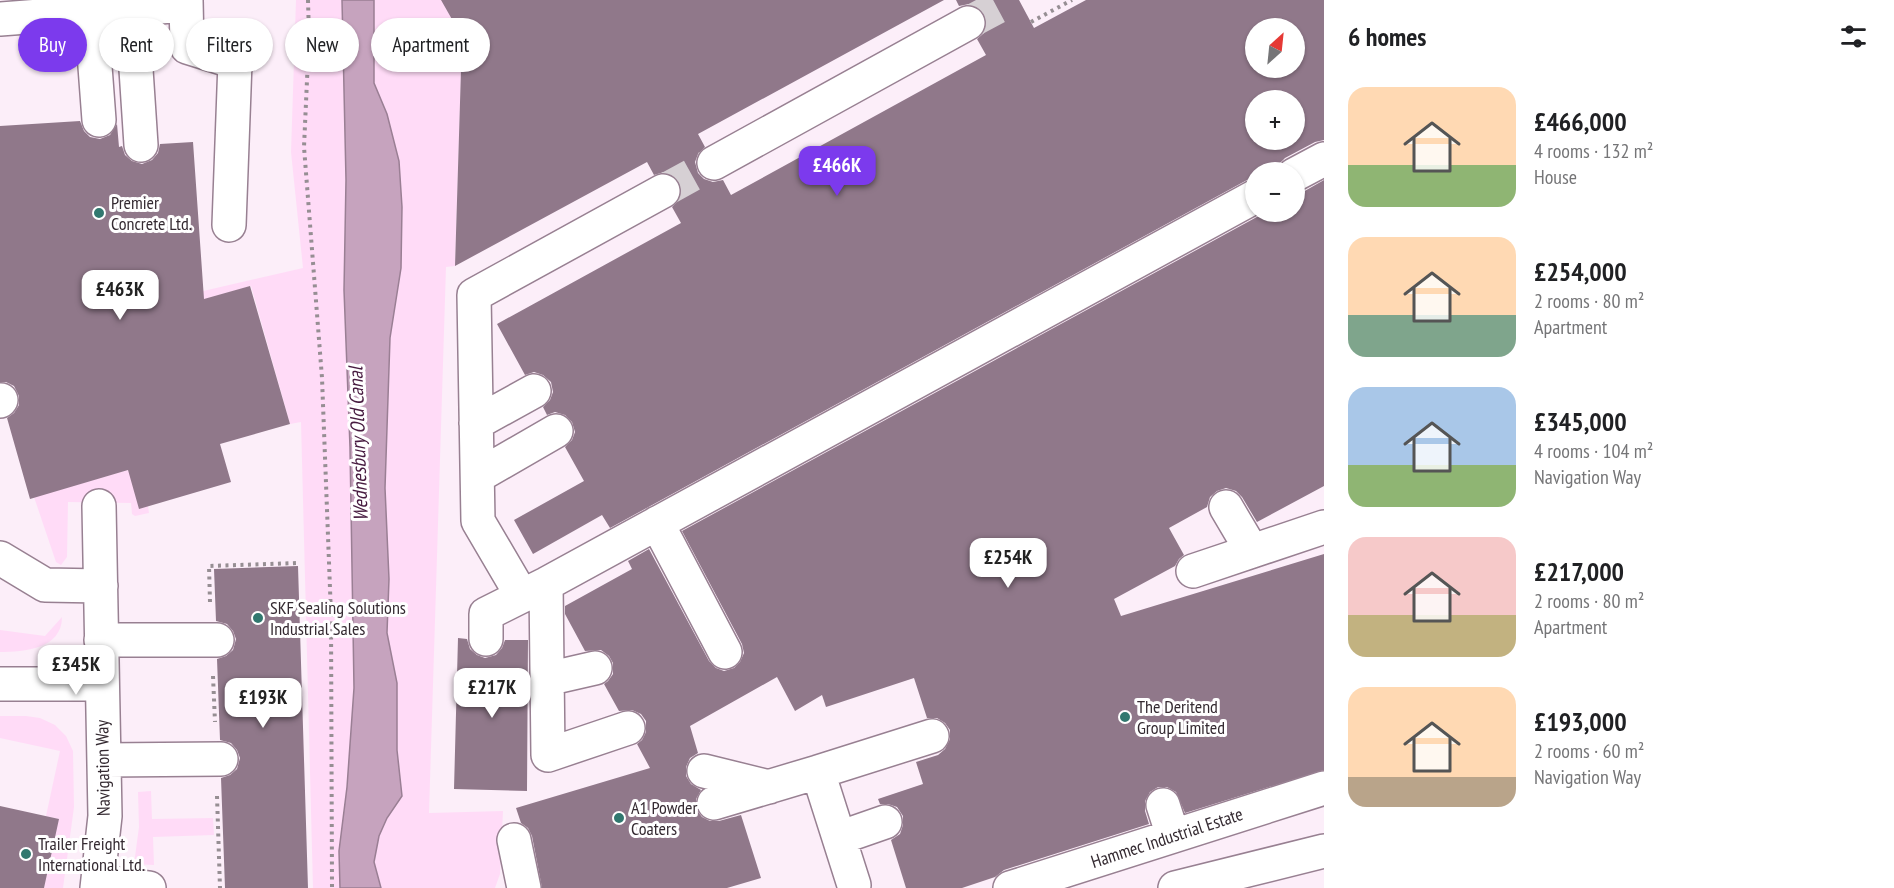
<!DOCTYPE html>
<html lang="en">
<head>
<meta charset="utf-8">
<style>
	:root { --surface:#fff; --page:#f2f2f2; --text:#202124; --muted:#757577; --accent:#7c3aed }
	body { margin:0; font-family:"PT Sans Narrow",sans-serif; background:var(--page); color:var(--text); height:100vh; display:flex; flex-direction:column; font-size:22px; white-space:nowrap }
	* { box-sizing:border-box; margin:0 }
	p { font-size:20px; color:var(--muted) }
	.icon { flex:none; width:33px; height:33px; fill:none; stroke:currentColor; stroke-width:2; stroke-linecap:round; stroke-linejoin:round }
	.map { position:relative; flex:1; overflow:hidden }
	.drawer { display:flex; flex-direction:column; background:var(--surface); width:570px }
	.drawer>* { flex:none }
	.banner { position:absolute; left:18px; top:18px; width:570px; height:54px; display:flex; gap:12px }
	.needle { width:39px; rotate:27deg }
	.controls { position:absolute; left:1245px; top:18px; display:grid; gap:12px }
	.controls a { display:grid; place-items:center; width:60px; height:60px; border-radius:50%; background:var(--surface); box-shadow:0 2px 4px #0004; font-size:30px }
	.price { position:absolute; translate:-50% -51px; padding:0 14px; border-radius:12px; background:#fff; color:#222; font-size:20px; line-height:39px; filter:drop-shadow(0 2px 3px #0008) }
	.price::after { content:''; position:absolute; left:50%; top:36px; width:18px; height:14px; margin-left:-9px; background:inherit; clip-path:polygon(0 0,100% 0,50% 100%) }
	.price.current { background:var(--accent); color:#fff }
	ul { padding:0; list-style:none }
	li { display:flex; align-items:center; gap:18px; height:150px; padding:0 24px }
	li span { display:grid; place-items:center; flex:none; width:168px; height:120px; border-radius:18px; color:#555 }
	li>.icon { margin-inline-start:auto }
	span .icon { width:72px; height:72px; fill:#fffc; stroke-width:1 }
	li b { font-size:26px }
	h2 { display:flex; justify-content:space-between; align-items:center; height:72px; padding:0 24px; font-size:26px }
	.tag { padding:0 21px; border-radius:27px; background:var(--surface); box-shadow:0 2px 4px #0004; font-size:21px; line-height:54px }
	.tag.current { background:var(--accent); color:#fff }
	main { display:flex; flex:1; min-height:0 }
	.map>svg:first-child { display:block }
	.built { fill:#fceef9; fill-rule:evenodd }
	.green { fill:#ffdbf7 }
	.water { fill:#c6a3be; stroke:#9a7f94; stroke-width:1.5 }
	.building { fill:#90788a; fill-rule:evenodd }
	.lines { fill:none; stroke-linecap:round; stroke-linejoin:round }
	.minor-tunnel { stroke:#d6d0d4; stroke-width:33; stroke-dasharray:33 16; stroke-linecap:butt }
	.minor-casing { stroke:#988092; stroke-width:36 }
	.path { stroke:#968e93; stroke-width:4; stroke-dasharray:3 4.5; stroke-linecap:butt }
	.minor { stroke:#fff; stroke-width:33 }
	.poi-dot { fill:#31786f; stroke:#fff; stroke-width:2 }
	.labels { text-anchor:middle; stroke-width:6; stroke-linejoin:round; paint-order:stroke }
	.poi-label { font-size:18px; fill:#342a31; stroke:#fff; text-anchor:start }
	.street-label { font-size:18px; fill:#342a31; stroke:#fff }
	.water-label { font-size:20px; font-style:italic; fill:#471b40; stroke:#fff }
</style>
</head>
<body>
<main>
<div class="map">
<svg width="1324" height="888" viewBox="0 0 1324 888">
	<rect width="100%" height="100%" fill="#fff9fd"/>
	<path class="built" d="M0 0H1324V888H0ZM1256 28H1294V68H1256ZM1256 100H1294V140H1256ZM1256 172H1294V212H1256Z"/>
	<path class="green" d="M296 0H342L346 180 344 290 350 447 354 688 347 787 339 851 340 888H313L301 422 290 424 251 286 0 358 130 308 303 268 291 152Z
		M374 0H445L444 5 462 37 455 266 446 267 429 813 503 811 500 874 495 888H381L374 862 379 836 387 818 401 796 397 750V683L387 633 389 579 385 488 390 338 401 268 402 207 399 161 387 114 374 83Z
		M128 470 148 506 149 513 135 516 132 514 131 503 68 502 67 557 61 565 56 562 34 497Z
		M62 617C62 649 24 652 0 652V630L45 636Z
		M0 716H26L40 718 55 725 66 736 73 751 74 807 63 888H44L58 819 46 816 60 751 0 738Z
		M151 791 152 819 213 818 214 835 153 837 154 865 134 864 139 827 138 792Z"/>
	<path class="water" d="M342 0H374V83L387 114 399 161 402 207 401 268 390 338 385 488 389 579 387 633 397 683V750L402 796 387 818 379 836 374 862 381 888H340L339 851 347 787 354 688 350 447 344 290 346 180Z"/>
	<path class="building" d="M441 0H944L698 134 705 147 698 154 695 162 698 173 704 179 713 182 723 180 731 195 986 55 977 39 984 33 987 24 984 13 977 7 969 4 959 6 956 0H1019L1034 28 1086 0H1324V140L1315 142 1285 158 1278 165 1276 172H1256V177L1247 180 610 528 602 515 533 554 514 520 584 481 565 447 572 440 575 432 572 422 565 415 555 412 547 415 543 407 550 400 553 392 551 382 543 375 534 372 525 375 497 324 681 223 672 207 679 200 682 191 679 181 673 175 664 172 654 175 647 162 455 266 462 37ZM1256 28H1294V68H1256ZM1256 100H1294V140H1256Z
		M80 121 84 131 90 137 100 139 110 135 117 124 119 147 122 146 125 155 132 161 142 164 152 160 158 153 160 144 193 142 204 299 250 286 290 424 220 444 231 482 139 509 128 470 30 499 7 418 14 413 19 405V396L14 386 6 382H0V126Z
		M1324 180V486L1257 522 1242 497 1236 491 1226 488 1217 491 1210 497 1207 507 1169 528 1184 555 1179 559 1175 566 1114 599 1121 616 1324 554V770L1185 813 1176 792 1167 787H1158L1150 792 1145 801V811L1149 824 1004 870 995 877 962 888H906L891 840 900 834 903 825V816L897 807 888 804H880L878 799 923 784 916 762 938 755 945 749 950 739V730L945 723 937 718H927L914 678 826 707 822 695 795 711 777 677 690 726 698 753 690 758 686 767V776L691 784 701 790 696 799V809L702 817 710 821H719L741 815 761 878 727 888H542L532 836 528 828 521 823 516 808 650 768 637 744 642 740 646 732V721L641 714 632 710 619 711 604 684 608 681 613 674V663L609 656 601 650 585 651 565 614V606L632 569 628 561 649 549 709 661 716 668 724 671 734 668 740 662 744 653 742 644 682 531 1266 212H1294V194L1303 192Z
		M298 566 308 888H225L221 778 230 775 237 769 240 758 237 750 231 743 220 740 217 659 226 656 233 650 236 639 233 631 227 624 216 621 214 569Z
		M458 638 467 639 470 649 477 655 485 658 496 655 502 648 505 640H528L527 791 454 789Z
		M0 806 59 819 44 888H0Z"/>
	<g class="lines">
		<path class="minor-tunnel" d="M968 23 1011 0
			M663 191 714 163"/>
		<g class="minor-casing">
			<path id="minor" d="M186 0 187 47 235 62 229 225
				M132 9 141 145
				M91 13 99 120
				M0 19 186 5
				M714 163 968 23
				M1294 175 1324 159
				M0 401 1 400
				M476 423 534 391
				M478 476 556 431
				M1226 507 1252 551
				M657 523 725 652
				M0 558 45 585 101 586
				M1193 571 1324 527
				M546 584 548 755 628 728
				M522 596 478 521 474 295 663 191
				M486 639V614L546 584 1256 196
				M101 640H217
				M547 679 595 668
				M0 684H102
				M104 760 221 759
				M704 771 769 787
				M714 803 818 772
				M1163 805 1173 836
				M839 838 885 822
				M514 840 524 888
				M98 881 149 888
				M854 885 818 772 932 736
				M97 888 105 816 99 506
				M1010 888 1324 788
				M1175 888 1324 851"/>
		</g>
		<path class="path" d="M308 0 309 36 304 147 322 378 331 615 332 888
			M1031 22 1072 0
			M210 602 209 566 299 563
			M213 676 215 722
			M217 796 220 888"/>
		<use href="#minor" class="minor"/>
	</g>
	<g class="poi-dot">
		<circle cx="99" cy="213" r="6"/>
		<circle cx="258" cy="618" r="6"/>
		<circle cx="1125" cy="717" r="6"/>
		<circle cx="619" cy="818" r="6"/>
		<circle cx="26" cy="854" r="6"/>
	</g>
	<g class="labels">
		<g class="poi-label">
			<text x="111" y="209">Premier<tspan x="111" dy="21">Concrete Ltd.</tspan></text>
			<text x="270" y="614">SKF Sealing Solutions<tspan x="270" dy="21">Industrial Sales</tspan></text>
			<text x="1137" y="713">The Deritend<tspan x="1137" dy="21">Group Limited</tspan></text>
			<text x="631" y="814">A1 Powder<tspan x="631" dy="21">Coaters</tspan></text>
			<text x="38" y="850">Trailer Freight<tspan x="38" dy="21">International Ltd.</tspan></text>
		</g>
		<g class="street-label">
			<text transform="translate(103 768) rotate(-91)" y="6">Navigation Way</text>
			<text transform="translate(1167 838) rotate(-18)" y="6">Hammec Industrial Estate</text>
		</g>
		<g class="water-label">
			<text transform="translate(358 444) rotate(-92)" y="7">Wednesbury Old Canal</text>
		</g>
	</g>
</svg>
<div class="controls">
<a><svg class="needle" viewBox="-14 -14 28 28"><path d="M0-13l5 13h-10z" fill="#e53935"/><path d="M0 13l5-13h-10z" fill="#757577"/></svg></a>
<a>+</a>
<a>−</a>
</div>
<b class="price current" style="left:837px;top:197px">£466K</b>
<b class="price" style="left:120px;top:321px">£463K</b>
<b class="price" style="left:1008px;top:589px">£254K</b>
<b class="price" style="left:76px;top:696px">£345K</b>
<b class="price" style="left:492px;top:719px">£217K</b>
<b class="price" style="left:263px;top:729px">£193K</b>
<div class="banner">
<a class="tag current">Buy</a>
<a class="tag">Rent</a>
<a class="tag">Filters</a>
<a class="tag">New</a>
<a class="tag">Apartment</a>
</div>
</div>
<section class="drawer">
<h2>6 homes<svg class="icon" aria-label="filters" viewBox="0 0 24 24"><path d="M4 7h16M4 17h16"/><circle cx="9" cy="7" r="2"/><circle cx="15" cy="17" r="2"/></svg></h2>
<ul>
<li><span style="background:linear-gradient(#ffd9b3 65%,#8fb573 0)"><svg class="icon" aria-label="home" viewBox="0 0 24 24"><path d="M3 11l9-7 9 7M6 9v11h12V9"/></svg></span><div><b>£466,000</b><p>4 rooms · 132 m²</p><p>House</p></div></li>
<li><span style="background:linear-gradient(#ffd9b3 65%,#7fa58c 0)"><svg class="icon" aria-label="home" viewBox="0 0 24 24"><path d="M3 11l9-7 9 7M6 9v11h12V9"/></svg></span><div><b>£254,000</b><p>2 rooms · 80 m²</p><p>Apartment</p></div></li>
<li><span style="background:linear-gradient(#a9c7e8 65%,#8fb573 0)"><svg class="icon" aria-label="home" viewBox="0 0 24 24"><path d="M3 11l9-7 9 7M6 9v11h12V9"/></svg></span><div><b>£345,000</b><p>4 rooms · 104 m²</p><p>Navigation Way</p></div></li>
<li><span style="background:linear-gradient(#f6c9c9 65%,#c2b280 0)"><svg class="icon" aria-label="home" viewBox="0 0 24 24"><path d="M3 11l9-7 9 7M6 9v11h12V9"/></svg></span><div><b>£217,000</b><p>2 rooms · 80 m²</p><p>Apartment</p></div></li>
<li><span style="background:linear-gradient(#ffd9b3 75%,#b9a48a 0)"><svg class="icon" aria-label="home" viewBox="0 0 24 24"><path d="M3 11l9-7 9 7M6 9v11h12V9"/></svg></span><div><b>£193,000</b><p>2 rooms · 60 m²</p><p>Navigation Way</p></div></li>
</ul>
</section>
</main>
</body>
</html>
